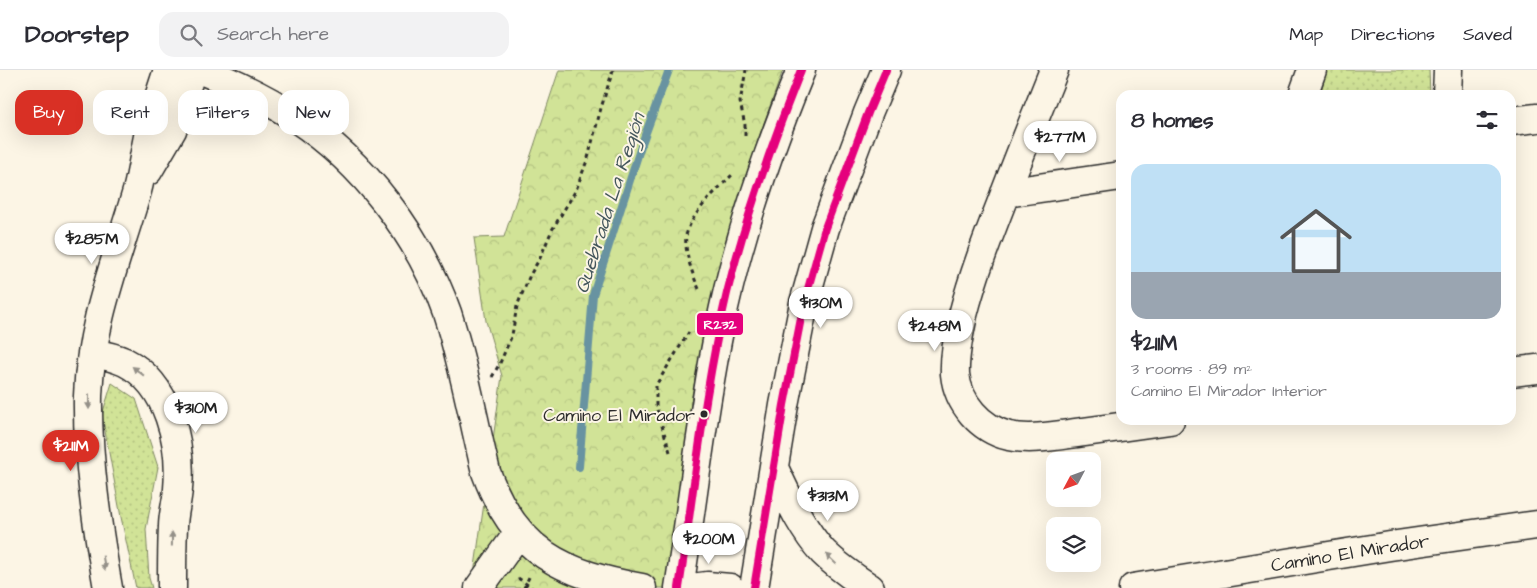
<!DOCTYPE html>
<html lang="en">
<head>
<meta charset="utf-8">
<style>
	:root { --surface:#fff; --page:#f2f2f3; --text:#2b2b33; --muted:#7c7c81; --line:#e1e1e2; --accent:#d93025 }
	body { margin:0; font-family:"Architects Daughter",sans-serif; background:var(--page); color:var(--text); height:100vh; display:flex; flex-direction:column; font-size:19px; white-space:nowrap }
	* { box-sizing:border-box; margin:0 }
	p { font-size:16px; color:var(--muted) }
	.icon { flex:none; width:28px; height:28px; fill:none; stroke:currentColor; stroke-width:2; stroke-linecap:round; stroke-linejoin:round }
	.map { position:relative; flex:1; overflow:hidden }
	.details { position:absolute; left:1116px; top:20px; width:400px; height:335px; display:flex; flex-direction:column; background:var(--surface); border-radius:15px; box-shadow:0 5px 20px #0002 }
	.details>* { flex:none }
	.banner { position:absolute; left:15px; top:20px; width:475px; height:45px; display:flex; gap:10px }
	.needle { width:32px; rotate:229deg }
	.fabs { position:absolute; left:1046px; top:382px; display:grid; gap:10px }
	.fabs a { display:grid; place-items:center; width:55px; height:55px; border-radius:10px; background:var(--surface); box-shadow:0 5px 20px #0002; font-size:25px }
	.price { position:absolute; translate:-50% -42px; padding:0 11px; border-radius:18px; background:#fff; color:#222; font-size:16px; line-height:32px; filter:drop-shadow(0 1px 2px #0008) }
	.price::after { content:''; position:absolute; left:50%; top:30px; width:15px; height:11px; margin-left:-8px; background:inherit; clip-path:polygon(0 0,100% 0,50% 100%) }
	.price.selected { background:var(--accent); color:#fff }
	ul { padding:0; list-style:none }
	li { display:grid; align-content:center; gap:10px; height:265px; padding:0 15px }
	li+li { border-top:1px solid var(--line) }
	li span { display:grid; place-items:center; height:155px; border-radius:15px; color:#555 }
	li>.icon { margin-inline-start:auto }
	span .icon { width:90px; height:90px; fill:#fffc; stroke-width:1 }
	li b { font-size:21px }
	h2 { display:flex; justify-content:space-between; align-items:center; height:60px; padding:0 15px; font-size:21px }
	.chip { padding:0 18px; border-radius:15px; background:var(--surface); box-shadow:0 5px 20px #0002; font-size:18px; line-height:45px }
	.chip.selected { background:var(--accent); color:#fff }
	header { display:flex; align-items:center; gap:30px; box-sizing:border-box; height:70px; padding:0 25px; background:var(--surface); border-bottom:1px solid var(--line) }
	header strong { font-size:24px }
	nav { display:flex; gap:28px; margin-inline-start:auto; font-size:18px }
	.search { width:350px; height:45px; background:var(--page); display:flex; align-items:center; gap:12px; box-sizing:border-box; padding:0 18px; border-radius:15px; color:var(--muted); font-size:19px }
	.map>svg:first-child { display:block }
	.grass { fill:url(#grass-dots); stroke:#7e8761 }
	.forest { fill:url(#forest-crowns); stroke:#7e8761 }
	.lines { fill:none; stroke-linecap:round; stroke-linejoin:round }
	.stream { stroke:#6793a1; stroke-width:8 }
	.minor-casing { stroke:#2b2b2b; stroke-width:31 }
	.path { stroke:#2b2b2b; stroke-width:3; stroke-dasharray:4 4; stroke-linecap:butt }
	.minor { stroke:#fcf5e5; stroke-width:28 }
	.bus-1-casing { stroke:#fcf5e5; stroke-width:11 }
	.bus-1 { stroke:#e5007d; stroke-width:8 }
	.oneway { fill:#949088 }
	.bus-dot { fill:#2b2b2b; stroke:#fcf5e5; stroke-width:2 }
	.labels { text-anchor:middle; stroke-width:4; stroke-linejoin:round; paint-order:stroke }
	.bus-label { font-size:18px; fill:#2b2b2b; stroke:#fcf5e5; text-anchor:end }
	.street-label { font-size:19px; fill:#2b2b2b; stroke:#fcf5e5 }
	.water-label { font-size:20px; font-style:italic; fill:#44565c; stroke:#fcf5e5 }
	.line-badge { stroke:#fcf5e5; stroke-width:2 }
	.badge-label { font-size:14px; text-anchor:middle; font-weight:bold; fill:#fff }
</style>
</head>
<body>
<header>
<strong>Doorstep</strong>
<div class="search"><svg class="icon" aria-label="search" viewBox="0 0 24 24"><circle cx="10" cy="10" r="6"/><path d="M15 15l6 6"/></svg>Search here</div>
<nav><a>Map</a><a>Directions</a><a>Saved</a></nav>
</header>
<div class="map">
<svg width="1537" height="518" viewBox="0 0 1537 518">
	<defs>
		<pattern id="grass-dots" width="8" height="8" patternUnits="userSpaceOnUse" patternTransform="scale(1.25)"><rect width="8" height="8" fill="#d1e397"/><path d="M2 2h.1M6 6h.1" fill="none" stroke="#b4c382" stroke-width="1.8" stroke-linecap="round"/></pattern>
		<pattern id="forest-crowns" width="20" height="18" patternUnits="userSpaceOnUse" patternTransform="scale(1.25)"><rect width="20" height="18" fill="#d1e397"/><path d="M2 6a3 3 0 1 1 6 0M12 15a3 3 0 1 1 6 0" fill="none" stroke="#b4c382"/></pattern>
	</defs>
	<rect width="100%" height="100%" fill="#fcf5e5"/>
	<filter id="ink" filterUnits="userSpaceOnUse"><feTurbulence type="fractalNoise" baseFrequency=".02" numOctaves="2"/><feDisplacementMap in="SourceGraphic" scale="10" xChannelSelector="R" yChannelSelector="G"/><feConvolveMatrix kernelMatrix="1 2 1 2 8 2 1 2 1" color-interpolation-filters="sRGB"/></filter>
	<g filter="url(#ink)">
		<path class="grass" d="M1327 0H1429L1430 25H1320Z
			M112 313 136 329 158 397 146 459 149 508 152 518H136L121 447 102 345Z"/>
		<path class="forest" d="M559 0H783L759 67 737 134 705 261 692 325 667 518H472L502 306 486 251 474 168 504 167Z"/>
		<g class="lines">
			<path class="stream" d="M579 397 593 225 641 76 669 0"/>
			<g class="minor-casing">
				<path id="minor" d="M201 0C234 13 266 28 296 48 364 93 420 166 447 243 464 295 473 349 486 402 515 482 562 504 642 518
					M1054 0C1036 45 1018 89 1001 134 987 170 973 206 963 245 959 264 954 284 955 304 958 333 980 359 1009 366 1032 371 1060 365 1084 362 1112 358 1141 354 1170 350
					M1303 25 1312 0
					M1447 25 1448 0
					M1511 51 1537 48
					M148 101 172 60 192 0
					M1005 123 1121 106
					M92 283C104 285 114 287 125 292 169 314 182 374 178 419 177 432 173 444 173 457 172 477 172 498 172 518
					M1511 302 1537 299
					M774 398C788 427 801 458 823 482 837 496 853 507 870 518
					M108 518C97 455 87 390 88 326 90 255 117 189 137 121 143 99 145 76 151 54 156 36 162 18 168 0
					M479 518 519 462
					M679 518C693 431 702 343 720 256 738 168 767 83 801 0
					M692 518 707 516 730 518
					M754 518 784 335 804 233 825 158 868 43 886 0
					M1133 518 1390 476 1537 455"/>
			</g>
			<path class="path" d="M745 66V55L740 32 746 0
				M699 219C693 206 684 181 686 166 691 143 717 120 733 104
				M492 307 500 293 512 265 517 236 530 205 540 188 552 160 576 120 588 88 601 38 613 0
				M670 382 656 336V315L689 262
				M518 508 532 518
				M524 518 530 505"/>
			<use href="#minor" class="minor"/>
			<g class="bus-1-casing">
				<path id="bus-1" d="M679 518C694 420 704 320 727 223 746 146 772 73 801 0
					M754 518 784 335 804 233 825 158 868 43 886 0"/>
			</g>
			<use href="#bus-1" class="bus-1"/>
		</g>
		<defs><path id="oneway-solid" d="M-6-.8H1V-3.2L6.5 0L1 3.2V.8H-6Z" transform="scale(1.25)"/></defs>
		<g class="oneway">
			<use href="#oneway-solid" transform="translate(138 301) rotate(-142)"/>
			<use href="#oneway-solid" transform="translate(89 332) rotate(90)"/>
			<use href="#oneway-solid" transform="translate(172 469) rotate(-89)"/>
			<use href="#oneway-solid" transform="translate(831 489) rotate(-136)"/>
			<use href="#oneway-solid" transform="translate(104 493) rotate(80)"/>
		</g>
	</g>
	<circle class="bus-dot" cx="704" cy="344" r="4.5"/>
	<g class="labels">
		<g class="bus-label">
			<text x="695" y="351">Camino El Mirador</text>
		</g>
		<g class="street-label">
			<text transform="translate(1350 482) rotate(-9)" y="7">Camino El Mirador</text>
		</g>
		<g class="water-label">
			<text transform="translate(609 133) rotate(-72)" y="7">Quebrada La Región</text>
		</g>
	</g>
	<rect class="line-badge" x="696" y="242" width="48" height="24" rx="5" fill="#e5007d"/>
	<g class="badge-label">
		<text x="720" y="259">R232</text>
	</g>
</svg>
<div class="fabs">
<a><svg class="needle" viewBox="-14 -14 28 28"><path d="M0-13l5 13h-10z" fill="#e53935"/><path d="M0 13l5-13h-10z" fill="#7c7c81"/></svg></a>
<a><svg class="icon" aria-label="layers" viewBox="0 0 24 24"><path d="M12 4l9 5-9 5-9-5zM3 14l9 5 9-5"/></svg></a>
</div>
<b class="price" style="left:1060px;top:93px">$277M</b>
<b class="price" style="left:92px;top:195px">$285M</b>
<b class="price" style="left:821px;top:259px">$130M</b>
<b class="price" style="left:935px;top:282px">$248M</b>
<b class="price" style="left:196px;top:364px">$310M</b>
<b class="price selected" style="left:71px;top:402px">$211M</b>
<b class="price" style="left:828px;top:452px">$313M</b>
<b class="price" style="left:709px;top:495px">$200M</b>
<div class="banner">
<a class="chip selected">Buy</a>
<a class="chip">Rent</a>
<a class="chip">Filters</a>
<a class="chip">New</a>
</div>
<section class="details">
<h2>8 homes<svg class="icon" aria-label="filters" viewBox="0 0 24 24"><path d="M4 7h16M4 17h16"/><circle cx="9" cy="7" r="2"/><circle cx="15" cy="17" r="2"/></svg></h2>
<ul>
<li><span style="background:linear-gradient(#bfe0f5 70%,#9aa5b1 0)"><svg class="icon" aria-label="home" viewBox="0 0 24 24"><path d="M3 11l9-7 9 7M6 9v11h12V9"/></svg></span><div><b>$211M</b><p>3 rooms · 89 m²</p><p>Camino El Mirador Interior</p></div></li>
</ul>
</section>
</div>
</body>
</html>
